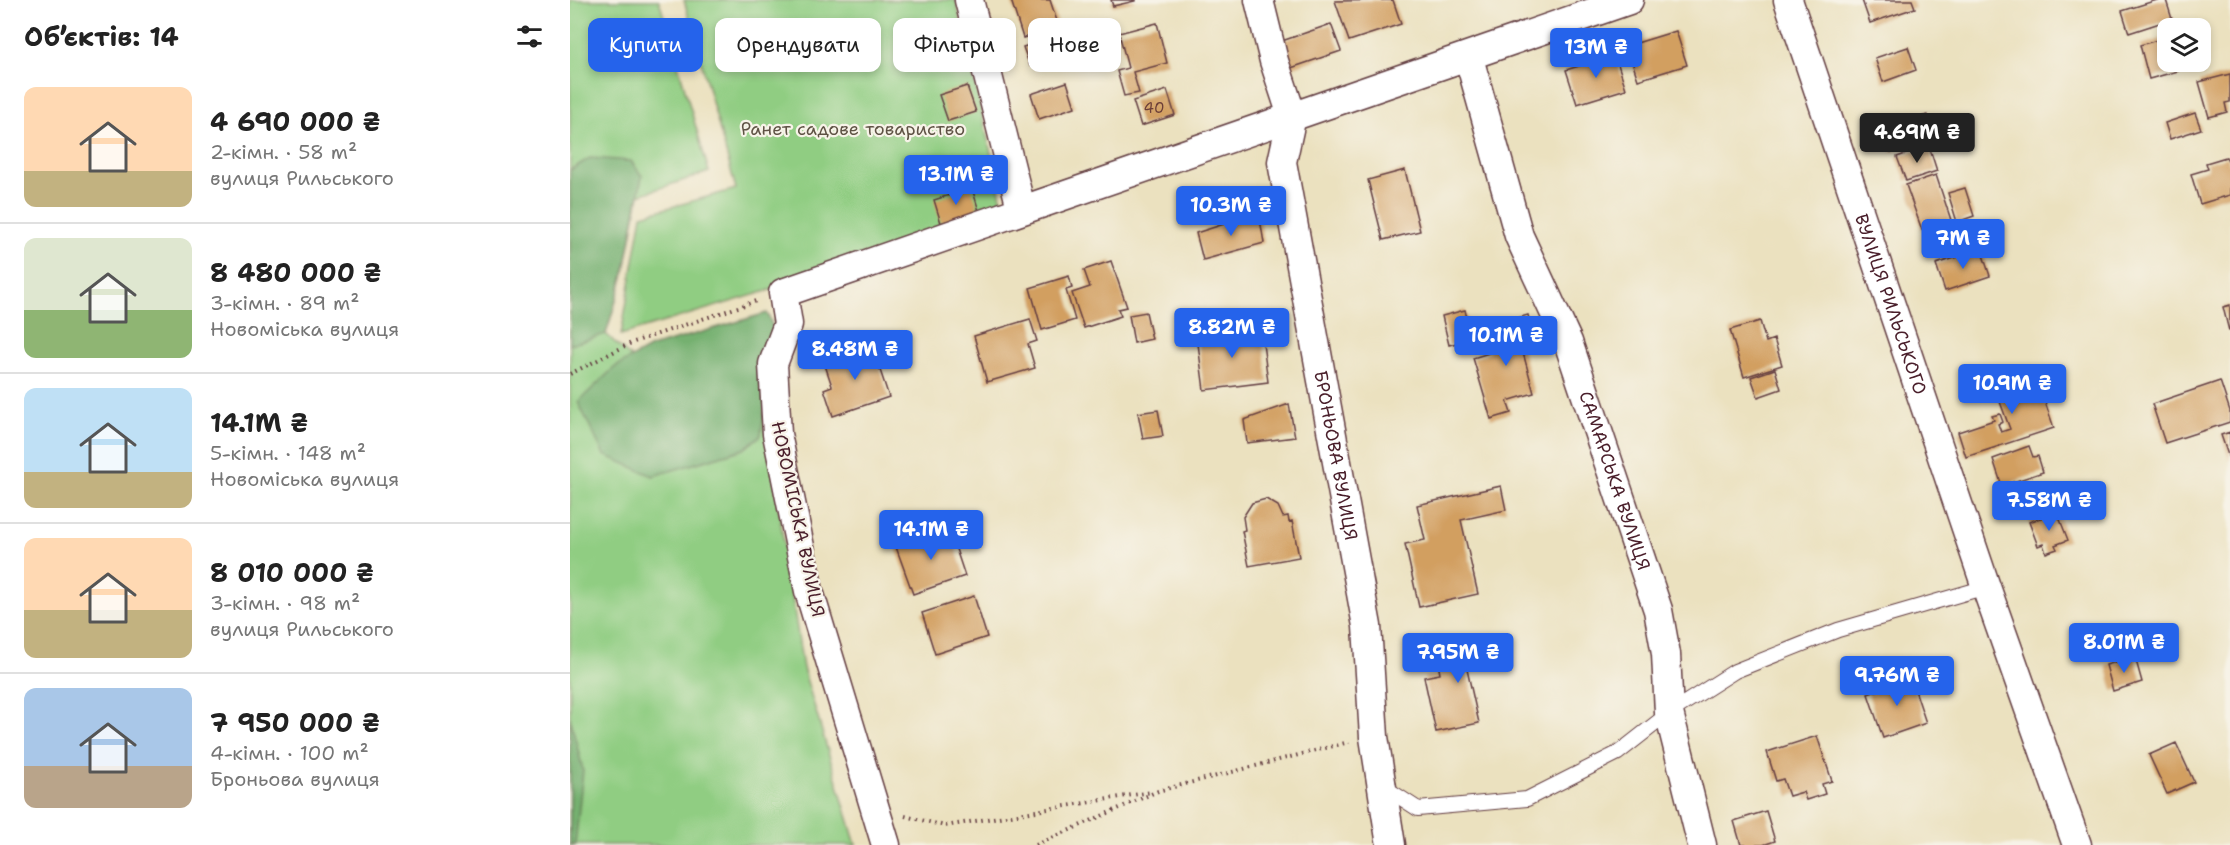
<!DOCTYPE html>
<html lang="uk">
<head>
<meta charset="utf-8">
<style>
	:root { --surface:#fff; --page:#f6f6f6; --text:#222; --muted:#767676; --line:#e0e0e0; --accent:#2563eb }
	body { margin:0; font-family:"Shantell Sans",sans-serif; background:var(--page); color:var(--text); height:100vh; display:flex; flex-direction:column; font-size:22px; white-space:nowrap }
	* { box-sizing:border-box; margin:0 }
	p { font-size:20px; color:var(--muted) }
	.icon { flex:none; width:33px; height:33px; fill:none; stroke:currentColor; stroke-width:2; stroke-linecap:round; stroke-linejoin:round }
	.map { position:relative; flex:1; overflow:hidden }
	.drawer { display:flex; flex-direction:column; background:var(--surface); width:570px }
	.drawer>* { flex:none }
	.hud { position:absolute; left:18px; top:18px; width:570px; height:54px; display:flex; gap:12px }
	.tools { position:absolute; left:1587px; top:18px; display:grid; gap:12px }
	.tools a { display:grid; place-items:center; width:54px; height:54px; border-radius:12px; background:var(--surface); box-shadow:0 3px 9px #0003; font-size:30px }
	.price { position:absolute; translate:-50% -51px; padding:0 14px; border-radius:6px; background:var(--accent); color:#fff; font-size:20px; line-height:39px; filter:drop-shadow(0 2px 3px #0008) }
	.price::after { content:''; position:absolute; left:50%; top:36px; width:18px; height:14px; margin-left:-9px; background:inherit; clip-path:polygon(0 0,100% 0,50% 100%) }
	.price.current { background:#222; color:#fff }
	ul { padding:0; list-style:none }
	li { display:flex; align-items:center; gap:18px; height:150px; padding:0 24px }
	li+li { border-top:2px solid var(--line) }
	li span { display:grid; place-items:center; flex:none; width:168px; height:120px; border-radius:12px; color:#555 }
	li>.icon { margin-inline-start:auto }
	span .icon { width:72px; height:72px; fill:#fffc; stroke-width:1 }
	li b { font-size:26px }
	h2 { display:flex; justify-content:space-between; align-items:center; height:72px; padding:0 24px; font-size:26px }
	.tag { padding:0 21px; border-radius:12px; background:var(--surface); box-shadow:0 3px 9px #0003; font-size:21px; line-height:54px }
	.tag.current { background:var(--accent); color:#fff }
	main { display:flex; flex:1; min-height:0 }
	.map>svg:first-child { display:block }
	.green { fill:#90cd82; stroke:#6d7656; stroke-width:1.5 }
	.forest { fill:#74b070; stroke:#5f684e; stroke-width:1.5 }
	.building { fill:#d29f60 }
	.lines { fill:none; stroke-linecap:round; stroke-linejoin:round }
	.service-casing { stroke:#623c41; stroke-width:16 }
	.minor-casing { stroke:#623c41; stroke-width:31 }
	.path { stroke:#623c41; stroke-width:4; stroke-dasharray:1.5 4.5; stroke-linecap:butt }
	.service { stroke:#fff; stroke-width:14 }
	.minor { stroke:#fff; stroke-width:28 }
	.labels { text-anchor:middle; stroke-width:4.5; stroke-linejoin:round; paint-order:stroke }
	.number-label { font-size:15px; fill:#6c3f38 }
	.park-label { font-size:18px; fill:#5f5345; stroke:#f7f3e8 }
	.street-label { font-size:18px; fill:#4a1f2b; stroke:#f7f3e8 }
</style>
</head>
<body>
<main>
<section class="drawer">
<h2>Об’єктів: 14<svg class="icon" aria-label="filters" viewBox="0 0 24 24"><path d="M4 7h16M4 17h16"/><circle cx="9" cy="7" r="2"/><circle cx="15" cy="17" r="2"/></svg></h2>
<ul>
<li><span style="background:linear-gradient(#ffd9b3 70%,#c2b280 0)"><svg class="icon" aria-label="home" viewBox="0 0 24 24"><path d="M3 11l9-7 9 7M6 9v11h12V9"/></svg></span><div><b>4 690 000 ₴</b><p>2-кімн. · 58 m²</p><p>вулиця Рильського</p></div></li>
<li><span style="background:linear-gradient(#dfe7d0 60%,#8fb573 0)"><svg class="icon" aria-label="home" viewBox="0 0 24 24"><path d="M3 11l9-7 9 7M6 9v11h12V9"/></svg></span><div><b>8 480 000 ₴</b><p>3-кімн. · 89 m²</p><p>Новоміська вулиця</p></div></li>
<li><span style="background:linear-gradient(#bfe0f5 70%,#c2b280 0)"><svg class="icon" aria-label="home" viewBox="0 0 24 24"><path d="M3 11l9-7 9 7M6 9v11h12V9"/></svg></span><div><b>14.1M ₴</b><p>5-кімн. · 148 m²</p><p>Новоміська вулиця</p></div></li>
<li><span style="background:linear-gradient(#ffd9b3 60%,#c2b280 0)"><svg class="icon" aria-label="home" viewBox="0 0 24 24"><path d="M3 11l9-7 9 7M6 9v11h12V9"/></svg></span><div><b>8 010 000 ₴</b><p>3-кімн. · 98 m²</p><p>вулиця Рильського</p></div></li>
<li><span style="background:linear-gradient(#a9c7e8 65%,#b9a48a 0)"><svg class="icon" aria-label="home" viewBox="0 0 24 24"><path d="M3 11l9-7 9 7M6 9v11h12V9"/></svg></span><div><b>7 950 000 ₴</b><p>4-кімн. · 100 m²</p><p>Броньова вулиця</p></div></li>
</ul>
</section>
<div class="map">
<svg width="1660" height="845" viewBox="0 0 1660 845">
	<rect width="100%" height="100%" fill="#f7f3e8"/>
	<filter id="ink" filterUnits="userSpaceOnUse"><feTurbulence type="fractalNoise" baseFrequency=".0167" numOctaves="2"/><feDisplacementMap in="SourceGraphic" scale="12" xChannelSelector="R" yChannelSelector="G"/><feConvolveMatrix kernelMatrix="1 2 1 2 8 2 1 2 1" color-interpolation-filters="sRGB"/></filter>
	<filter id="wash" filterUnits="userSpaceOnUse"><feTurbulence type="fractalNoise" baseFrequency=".008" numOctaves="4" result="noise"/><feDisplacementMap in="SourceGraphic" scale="24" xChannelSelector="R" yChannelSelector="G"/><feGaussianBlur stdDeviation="1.35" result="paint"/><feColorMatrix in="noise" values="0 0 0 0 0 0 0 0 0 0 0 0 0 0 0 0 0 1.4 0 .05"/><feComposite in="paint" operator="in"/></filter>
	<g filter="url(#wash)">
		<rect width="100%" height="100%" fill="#ebe1bf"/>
		<path class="green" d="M0 0H89L139 172 69 195 55 270 36 334 69 365 181 328 233 668 286 845H0Z
			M114 0H386L436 219 51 335 72 215 166 189Z"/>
		<path class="forest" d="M20 158 61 161 72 176 55 270 36 334 0 345V170Z
			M197 313 204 329 191 435 174 449 83 476 34 455 8 402 45 367 81 347Z
			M0 717 13 770 5 845H0Z"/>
		<g id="blocks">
			<path class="building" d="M441 0H480L489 27 453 38Z
				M541 0H565V1L543 6Z
				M823 0 831 24 779 41 765 1Z
				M1292 0H1342L1345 8 1300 23Z
				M1587 0H1596L1602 19 1559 33 1552 11Z
				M587 23 597 63 563 72 569 93 554 96 547 71 558 68 549 33Z
				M761 24 771 51 718 69 709 42Z
				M1106 31 1117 65 1068 80 1057 46Z
				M1598 37V62H1605L1608 71 1579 79 1570 45Z
				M482 38 489 57 460 66 453 47Z
				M1338 47 1346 70 1313 82 1305 58Z
				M1045 55 1056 89 1007 104 996 70Z
				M1660 74V102L1655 103 1657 112 1639 117 1629 82Z
				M497 82 505 107 469 119 461 94Z
				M397 86 406 112 378 121 369 95Z
				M597 90 605 115 571 126 563 101Z
				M1625 113 1631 129 1600 139 1595 123Z
				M1357 115 1365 137 1321 152 1314 130Z
				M1359 146 1367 171 1336 181 1327 157Z
				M1656 157 1660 164V195L1630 204 1621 174 1638 169 1636 163Z
				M835 170 850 231 813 240 798 180Z
				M1366 175 1381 220 1352 230 1336 185Z
				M402 188 409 211 371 223 364 200Z
				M1395 188 1404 216 1387 222 1378 193Z
				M689 213 694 243 633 260 626 233Z
				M1411 249 1420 276 1375 291 1366 264Z
				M541 261 557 307 548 309 551 316 514 328 502 293 520 287 514 270Z
				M499 276 502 288 496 290 505 320 472 330 460 288Z
				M1660 305V331H1659L1653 307Z
				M895 310 902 339 879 345 872 316Z
				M576 312 582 339 564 343 559 315Z
				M958 315 966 345 952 349 964 393 937 401 941 413 921 419 903 358 919 353 916 343 929 340 932 350 937 349 931 323Z
				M460 319 467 341 458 344 465 368 417 382 404 336Z
				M1190 321 1196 342 1204 339 1212 365 1174 377 1160 330Z
				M691 328 698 382 634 390 627 336Z
				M302 346 319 397 263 416 254 389 262 386 254 362Z
				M1463 367 1484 428 1396 457 1388 432 1424 420 1422 416 1430 414 1433 422 1428 424 1431 432 1440 429 1429 399 1436 397 1430 378Z
				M1205 369 1211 389 1188 397 1181 377Z
				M1650 381 1660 411V422L1595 443 1582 404Z
				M719 404 725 437 677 443 674 420Z
				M588 410 593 436 573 439 568 413Z
				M1660 432V461L1651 435Z
				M1459 446 1463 457 1468 456 1473 472 1443 482 1447 491 1435 495 1423 459Z
				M931 486 936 510 891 520 908 594 849 607 835 544 855 540 847 505Z
				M696 499 708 506 713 517 718 516 719 522 722 521 729 557 679 566 672 531 675 530 673 517 682 503Z
				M1487 512 1498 540 1485 545 1487 549 1476 553 1473 544 1468 546 1459 522Z
				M379 528 395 576 343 594 326 547Z
				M404 596 417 637 365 654 352 613Z
				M932 638 936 656 896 665 909 723 866 732 854 677 870 674 866 652Z
				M1565 657 1572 682 1543 691 1536 665Z
				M1326 677 1331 681 1341 678 1356 723 1313 738 1298 694 1315 688V681Z
				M1247 736 1262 781 1252 784 1255 794 1236 800 1233 792 1219 796 1213 779 1206 781 1197 752Z
				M1606 743 1624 782 1597 794 1579 755Z
				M1196 811 1205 841 1193 845H1171L1164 821Z"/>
		</g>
	</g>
	<g filter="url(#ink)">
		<use href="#blocks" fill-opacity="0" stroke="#623c41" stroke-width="1.5"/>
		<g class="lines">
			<g class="service-casing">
				<path id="service" d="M814 787 848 809 957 799 1048 753 1099 713 1165 671 1268 630 1416 587"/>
			</g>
			<g class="minor-casing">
				<g id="minor">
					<path d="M399 0 451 208"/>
					<path id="s1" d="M689 0 704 61 722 116 712 162 797 626 804 737 821 845"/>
					<path id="s2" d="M1218 0 1416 587 1507 845"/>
					<path id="s3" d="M899 58 949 236 998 342 1088 610 1096 654 1099 713 1132 845"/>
					<path d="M316 845 239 591 207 434 203 364 218 324 213 293 1059 0"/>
				</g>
			</g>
			<path class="path" d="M0 374 61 343 189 300
				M335 816 375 826 581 792
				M466 845 588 791 779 742"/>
			<use href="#service" class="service"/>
			<use href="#minor" class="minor"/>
		</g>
	</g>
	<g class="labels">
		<g class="number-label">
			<text x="584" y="113">40</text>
		</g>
		<g class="park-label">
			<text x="283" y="135">Ранет садове товариство</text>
		</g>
		<g class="street-label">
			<text dy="6" stroke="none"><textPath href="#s2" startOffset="321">ВУЛИЦЯ РИЛЬСЬКОГО</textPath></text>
			<text dy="6" stroke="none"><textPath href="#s1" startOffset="466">БРОНЬОВА ВУЛИЦЯ</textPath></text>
			<text dy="6" stroke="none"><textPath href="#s3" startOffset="448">САМАРСЬКА ВУЛИЦЯ</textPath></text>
			<text transform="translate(228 519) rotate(78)" y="6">НОВОМІСЬКА ВУЛИЦЯ</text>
		</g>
	</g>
</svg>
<div class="tools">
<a><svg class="icon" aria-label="layers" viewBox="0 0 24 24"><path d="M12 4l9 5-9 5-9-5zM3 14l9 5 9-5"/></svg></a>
</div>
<b class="price" style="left:1026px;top:79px">13M ₴</b>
<b class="price current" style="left:1347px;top:164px">4.69M ₴</b>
<b class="price" style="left:386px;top:206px">13.1M ₴</b>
<b class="price" style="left:661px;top:237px">10.3M ₴</b>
<b class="price" style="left:1393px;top:270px">7M ₴</b>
<b class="price" style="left:662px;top:359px">8.82M ₴</b>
<b class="price" style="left:936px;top:367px">10.1M ₴</b>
<b class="price" style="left:285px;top:381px">8.48M ₴</b>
<b class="price" style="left:1442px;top:415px">10.9M ₴</b>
<b class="price" style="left:1479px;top:532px">7.58M ₴</b>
<b class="price" style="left:361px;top:561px">14.1M ₴</b>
<b class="price" style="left:1554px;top:674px">8.01M ₴</b>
<b class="price" style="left:888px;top:684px">7.95M ₴</b>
<b class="price" style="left:1327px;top:707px">9.76M ₴</b>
<div class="hud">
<a class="tag current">Купити</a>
<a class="tag">Орендувати</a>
<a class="tag">Фільтри</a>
<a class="tag">Нове</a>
</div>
</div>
</main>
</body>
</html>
